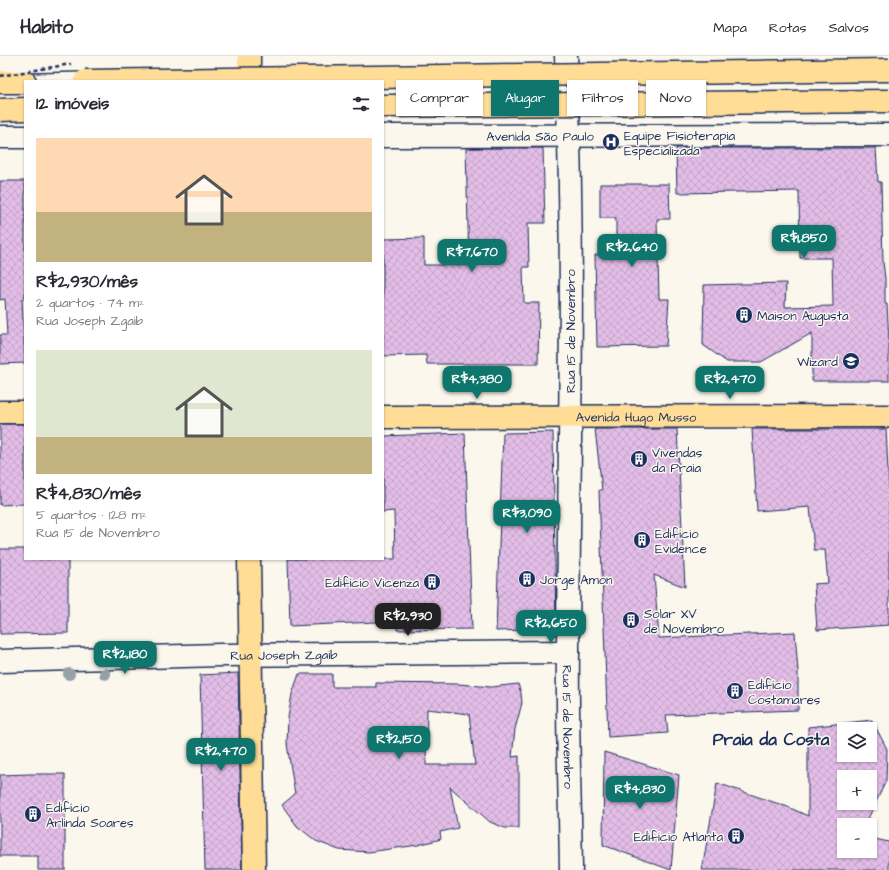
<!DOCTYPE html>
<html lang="pt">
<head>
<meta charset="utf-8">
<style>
	:root { --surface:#fff; --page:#f7f7f7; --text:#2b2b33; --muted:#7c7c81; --line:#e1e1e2; --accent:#0f766e }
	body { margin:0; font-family:"Architects Daughter",sans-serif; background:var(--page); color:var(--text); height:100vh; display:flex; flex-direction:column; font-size:15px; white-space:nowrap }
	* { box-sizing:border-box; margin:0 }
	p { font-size:13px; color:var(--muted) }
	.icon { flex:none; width:22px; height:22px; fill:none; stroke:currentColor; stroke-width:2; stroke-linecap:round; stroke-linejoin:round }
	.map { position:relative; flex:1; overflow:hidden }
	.side { position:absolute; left:24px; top:24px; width:360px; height:480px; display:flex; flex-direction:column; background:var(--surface); border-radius:0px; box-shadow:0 1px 3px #0004 }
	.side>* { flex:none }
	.top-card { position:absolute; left:396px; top:24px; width:380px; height:36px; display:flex; gap:8px }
	.controls { position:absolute; left:837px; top:666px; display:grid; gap:8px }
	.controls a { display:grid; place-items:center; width:40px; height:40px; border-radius:0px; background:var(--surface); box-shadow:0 1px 3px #0004; font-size:20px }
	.price { position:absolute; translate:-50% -34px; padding:0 9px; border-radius:8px; background:var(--accent); color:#fff; font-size:13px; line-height:26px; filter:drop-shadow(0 1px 2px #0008) }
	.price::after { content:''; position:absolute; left:50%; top:24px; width:12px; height:9px; margin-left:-6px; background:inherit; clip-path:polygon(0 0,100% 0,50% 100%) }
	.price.active { background:#222; color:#fff }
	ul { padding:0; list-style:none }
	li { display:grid; align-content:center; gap:8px; height:212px; padding:0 12px }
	li span { display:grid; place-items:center; height:124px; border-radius:0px; color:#555 }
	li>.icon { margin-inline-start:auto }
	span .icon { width:72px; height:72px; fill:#fffc; stroke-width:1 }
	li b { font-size:17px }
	h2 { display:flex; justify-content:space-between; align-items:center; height:48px; padding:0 12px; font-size:17px }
	.tag { padding:0 14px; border-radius:0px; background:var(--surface); box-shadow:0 1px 3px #0004; font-size:14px; line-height:36px }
	.tag.active { background:var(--accent); color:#fff }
	header { display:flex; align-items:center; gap:24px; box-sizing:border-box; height:56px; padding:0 20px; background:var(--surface); border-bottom:1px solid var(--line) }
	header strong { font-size:19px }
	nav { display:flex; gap:22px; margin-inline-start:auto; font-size:14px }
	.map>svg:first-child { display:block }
	.building { fill:url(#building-cross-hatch); stroke:#1b2f5e; fill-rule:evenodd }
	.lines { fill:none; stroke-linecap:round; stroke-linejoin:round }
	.minor-casing { stroke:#1b2f5e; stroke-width:25 }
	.major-casing { stroke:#1b2f5e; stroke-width:25 }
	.minor { stroke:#fbf7ec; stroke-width:22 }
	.major { stroke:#ffdd96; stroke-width:22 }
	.major-bridge-casing { stroke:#1b2f5e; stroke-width:25; stroke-linecap:butt }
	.path-bridge { stroke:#1b2f5e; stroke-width:2.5; stroke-dasharray:4 3; stroke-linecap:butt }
	.major-bridge { stroke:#ffdd96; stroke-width:22 }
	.tree { fill:#96a1a6 }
	.labels { text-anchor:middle; stroke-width:3; stroke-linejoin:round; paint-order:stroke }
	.street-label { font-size:13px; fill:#1b2f5e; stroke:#fbf7ec }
	.poi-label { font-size:13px; fill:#1b2f5e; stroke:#fbf7ec; text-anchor:start }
	.district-label { font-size:17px; font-weight:bold; fill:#1b2f5e; stroke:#fbf7ec }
</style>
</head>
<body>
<header>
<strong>Habito</strong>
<nav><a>Mapa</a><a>Rotas</a><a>Salvos</a></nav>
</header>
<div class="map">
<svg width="889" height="814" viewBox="0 0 889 814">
	<defs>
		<pattern id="building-cross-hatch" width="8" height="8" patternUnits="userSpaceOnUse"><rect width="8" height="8" fill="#e3bde6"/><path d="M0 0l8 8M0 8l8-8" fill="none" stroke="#c2a3c8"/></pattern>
	</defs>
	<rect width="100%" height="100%" fill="#fbf7ec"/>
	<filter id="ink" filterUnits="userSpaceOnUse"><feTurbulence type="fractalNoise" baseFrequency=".025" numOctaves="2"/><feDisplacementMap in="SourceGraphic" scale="8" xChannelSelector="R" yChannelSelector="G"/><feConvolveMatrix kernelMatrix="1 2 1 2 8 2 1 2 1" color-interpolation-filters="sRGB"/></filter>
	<g filter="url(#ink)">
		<path class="building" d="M466 92H543L545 167H528L529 211H523L524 247H539L538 308H427L426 299 383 300V183L424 182V209H469Z
			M676 92H876L878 126H881L883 206 885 222V248H887L889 284V325H812V277L761 306H727L703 289 704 229 786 227 785 251 833 250 832 202H800L799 135 677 137Z
			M0 125H25V243H22L25 307 0 308V279H7L5 243 0 244Z
			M600 128H669L670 163H657L659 243H669L666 290 597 291 595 199H616V162H600Z
			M0 368H25V448L0 449Z
			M595 373H677L685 531 654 519 659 582 795 576 798 615V654L666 659 668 677 608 681 599 434H602Z
			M752 373H886L889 434V569L817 574 814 528 828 527 825 494H814L810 451 757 455Z
			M553 376 556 573 496 575 503 377Z
			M465 377 472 573 397 574V565L290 570 288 503H395L394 455 383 456V380Z
			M0 493H25V503H68V577L0 578Z
			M238 617 242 814H205L200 619Z
			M299 618H332V631H376V627L459 628 491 631 518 628 521 637 522 647 515 673 512 701 519 700V772H505L490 766 450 731 458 772 440 776 441 783 418 789 369 796 339 794 316 785 297 770 282 749 295 738 287 688 288 662 292 638ZM427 653 469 658 475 709H426Z
			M872 664 887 693 886 725 865 769H844V795H870V782L889 786V814H702L717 727 788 751 808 760V671ZM844 673H870V699H844ZM844 721H870V747H844Z
			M604 696 679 719 671 814 603 789Z
			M30 718H65V814H38V800H0V719Z"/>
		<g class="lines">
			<g class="minor-casing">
				<g id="minor">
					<path id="s1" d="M566 0C575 197 569 396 568 593 567 667 570 741 571 814"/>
					<path d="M0 6 242 0"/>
					<path id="s2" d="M383 80 889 79"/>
					<path d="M0 81H25"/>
					<path id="s3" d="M0 605 220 599 568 596"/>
				</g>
			</g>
			<g class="major-casing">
				<g id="major">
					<path d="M249 25V0"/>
					<path d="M0 26H25"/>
					<path d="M0 356H25"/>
					<path id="s4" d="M383 361 889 360"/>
					<path d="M249 503 254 814"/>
				</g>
			</g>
			<use href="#minor" class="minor"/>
			<use href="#major" class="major"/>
			<g class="major-bridge-casing">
				<path id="major-bridge" d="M85 25 889 14
					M383 50 889 45
					M0 54 25 53"/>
			</g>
			<path class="path-bridge" d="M0 20 71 8"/>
			<use href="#major-bridge" class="major-bridge"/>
		</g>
		<g class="tree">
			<circle cx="69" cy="618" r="6"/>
			<circle cx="105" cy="618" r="6"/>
		</g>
	</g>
	<defs>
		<g id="hospital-disc" transform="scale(0.9)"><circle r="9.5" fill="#1b2f5e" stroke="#fbf7ec"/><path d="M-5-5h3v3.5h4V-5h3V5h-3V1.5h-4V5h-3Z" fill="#fff"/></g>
		<g id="building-disc" transform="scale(0.9)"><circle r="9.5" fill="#1b2f5e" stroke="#fbf7ec"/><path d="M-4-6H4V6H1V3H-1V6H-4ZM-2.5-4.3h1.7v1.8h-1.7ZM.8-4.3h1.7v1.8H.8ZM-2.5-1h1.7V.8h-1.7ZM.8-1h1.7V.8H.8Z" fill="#fff"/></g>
		<g id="school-disc" transform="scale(0.9)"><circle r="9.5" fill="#1b2f5e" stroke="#fbf7ec"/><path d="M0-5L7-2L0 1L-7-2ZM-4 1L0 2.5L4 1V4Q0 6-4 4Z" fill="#fff"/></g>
	</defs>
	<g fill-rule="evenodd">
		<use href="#hospital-disc" x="611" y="86"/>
		<use href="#building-disc" x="744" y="259"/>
		<use href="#school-disc" x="851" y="305"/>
		<use href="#building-disc" x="639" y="403"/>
		<use href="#building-disc" x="642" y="484"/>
		<use href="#building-disc" x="527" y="523"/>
		<use href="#building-disc" x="432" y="526"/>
		<use href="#building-disc" x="631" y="564"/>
		<use href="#building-disc" x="735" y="635"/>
		<use href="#building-disc" x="33" y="758"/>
		<use href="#building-disc" x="736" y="780"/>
	</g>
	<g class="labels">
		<g class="street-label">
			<text dy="5" stroke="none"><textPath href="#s2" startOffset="157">Avenida São Paulo</textPath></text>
			<text transform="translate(570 275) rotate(-90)" y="5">Rua 15 de Novembro</text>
			<text dy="5" stroke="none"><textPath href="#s4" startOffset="253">Avenida Hugo Musso</textPath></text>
			<text dy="5" stroke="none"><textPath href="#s3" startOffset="284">Rua Joseph Zgaib</textPath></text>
			<text dy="5" stroke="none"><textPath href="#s1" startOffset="671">Rua 15 de Novembro</textPath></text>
		</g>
		<g class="poi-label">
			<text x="624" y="84">Equipe Fisioterapia<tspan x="624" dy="15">Especializada</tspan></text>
			<text x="757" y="264">Maison Augusta</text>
			<text x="838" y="310" text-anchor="end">Wizard</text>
			<text x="652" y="401">Vivendas<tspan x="652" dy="15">da Praia</tspan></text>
			<text x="655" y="482">Edifício<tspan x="655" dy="15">Evidence</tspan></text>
			<text x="540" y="528">Jorge Amon</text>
			<text x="419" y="531" text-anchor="end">Edifício Vicenza</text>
			<text x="644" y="562">Solar XV<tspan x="644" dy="15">de Novembro</tspan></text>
			<text x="748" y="633">Edifício<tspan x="748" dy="15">Costamares</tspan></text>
			<text x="46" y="756">Edifício<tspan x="46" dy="15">Arlinda Soares</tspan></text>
			<text x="723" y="785" text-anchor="end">Edifício Atlanta</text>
		</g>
		<g class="district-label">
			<text x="771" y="689">Praia da Costa</text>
		</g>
	</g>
</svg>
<div class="controls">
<a><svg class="icon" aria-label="layers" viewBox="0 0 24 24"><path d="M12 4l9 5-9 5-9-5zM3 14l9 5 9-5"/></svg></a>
<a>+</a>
<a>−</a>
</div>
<b class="price" style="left:804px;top:203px">R$1,850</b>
<b class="price" style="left:632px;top:212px">R$2,640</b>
<b class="price" style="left:472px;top:217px">R$7,670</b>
<b class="price" style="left:477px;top:344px">R$4,380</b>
<b class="price" style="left:730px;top:344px">R$2,470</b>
<b class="price" style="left:527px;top:478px">R$3,090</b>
<b class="price active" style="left:408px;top:581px">R$2,930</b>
<b class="price" style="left:551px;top:588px">R$2,650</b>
<b class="price" style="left:125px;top:619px">R$2,180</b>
<b class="price" style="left:399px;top:704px">R$2,150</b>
<b class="price" style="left:221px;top:716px">R$2,470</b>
<b class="price" style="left:640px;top:754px">R$4,830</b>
<div class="top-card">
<a class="tag">Comprar</a>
<a class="tag active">Alugar</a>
<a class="tag">Filtros</a>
<a class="tag">Novo</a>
</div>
<section class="side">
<h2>12 imóveis<svg class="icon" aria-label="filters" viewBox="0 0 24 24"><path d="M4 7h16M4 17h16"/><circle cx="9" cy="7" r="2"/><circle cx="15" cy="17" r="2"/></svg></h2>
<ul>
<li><span style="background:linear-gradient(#ffd9b3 60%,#c2b280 0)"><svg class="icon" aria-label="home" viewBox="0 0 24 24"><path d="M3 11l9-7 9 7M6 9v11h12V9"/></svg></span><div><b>R$2,930/mês</b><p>2 quartos · 74 m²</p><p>Rua Joseph Zgaib</p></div></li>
<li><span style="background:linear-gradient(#dfe7d0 70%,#c2b280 0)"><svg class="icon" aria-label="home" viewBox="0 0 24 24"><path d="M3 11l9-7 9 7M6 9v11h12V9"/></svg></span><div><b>R$4,830/mês</b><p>5 quartos · 128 m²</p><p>Rua 15 de Novembro</p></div></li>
</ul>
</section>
</div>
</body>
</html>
